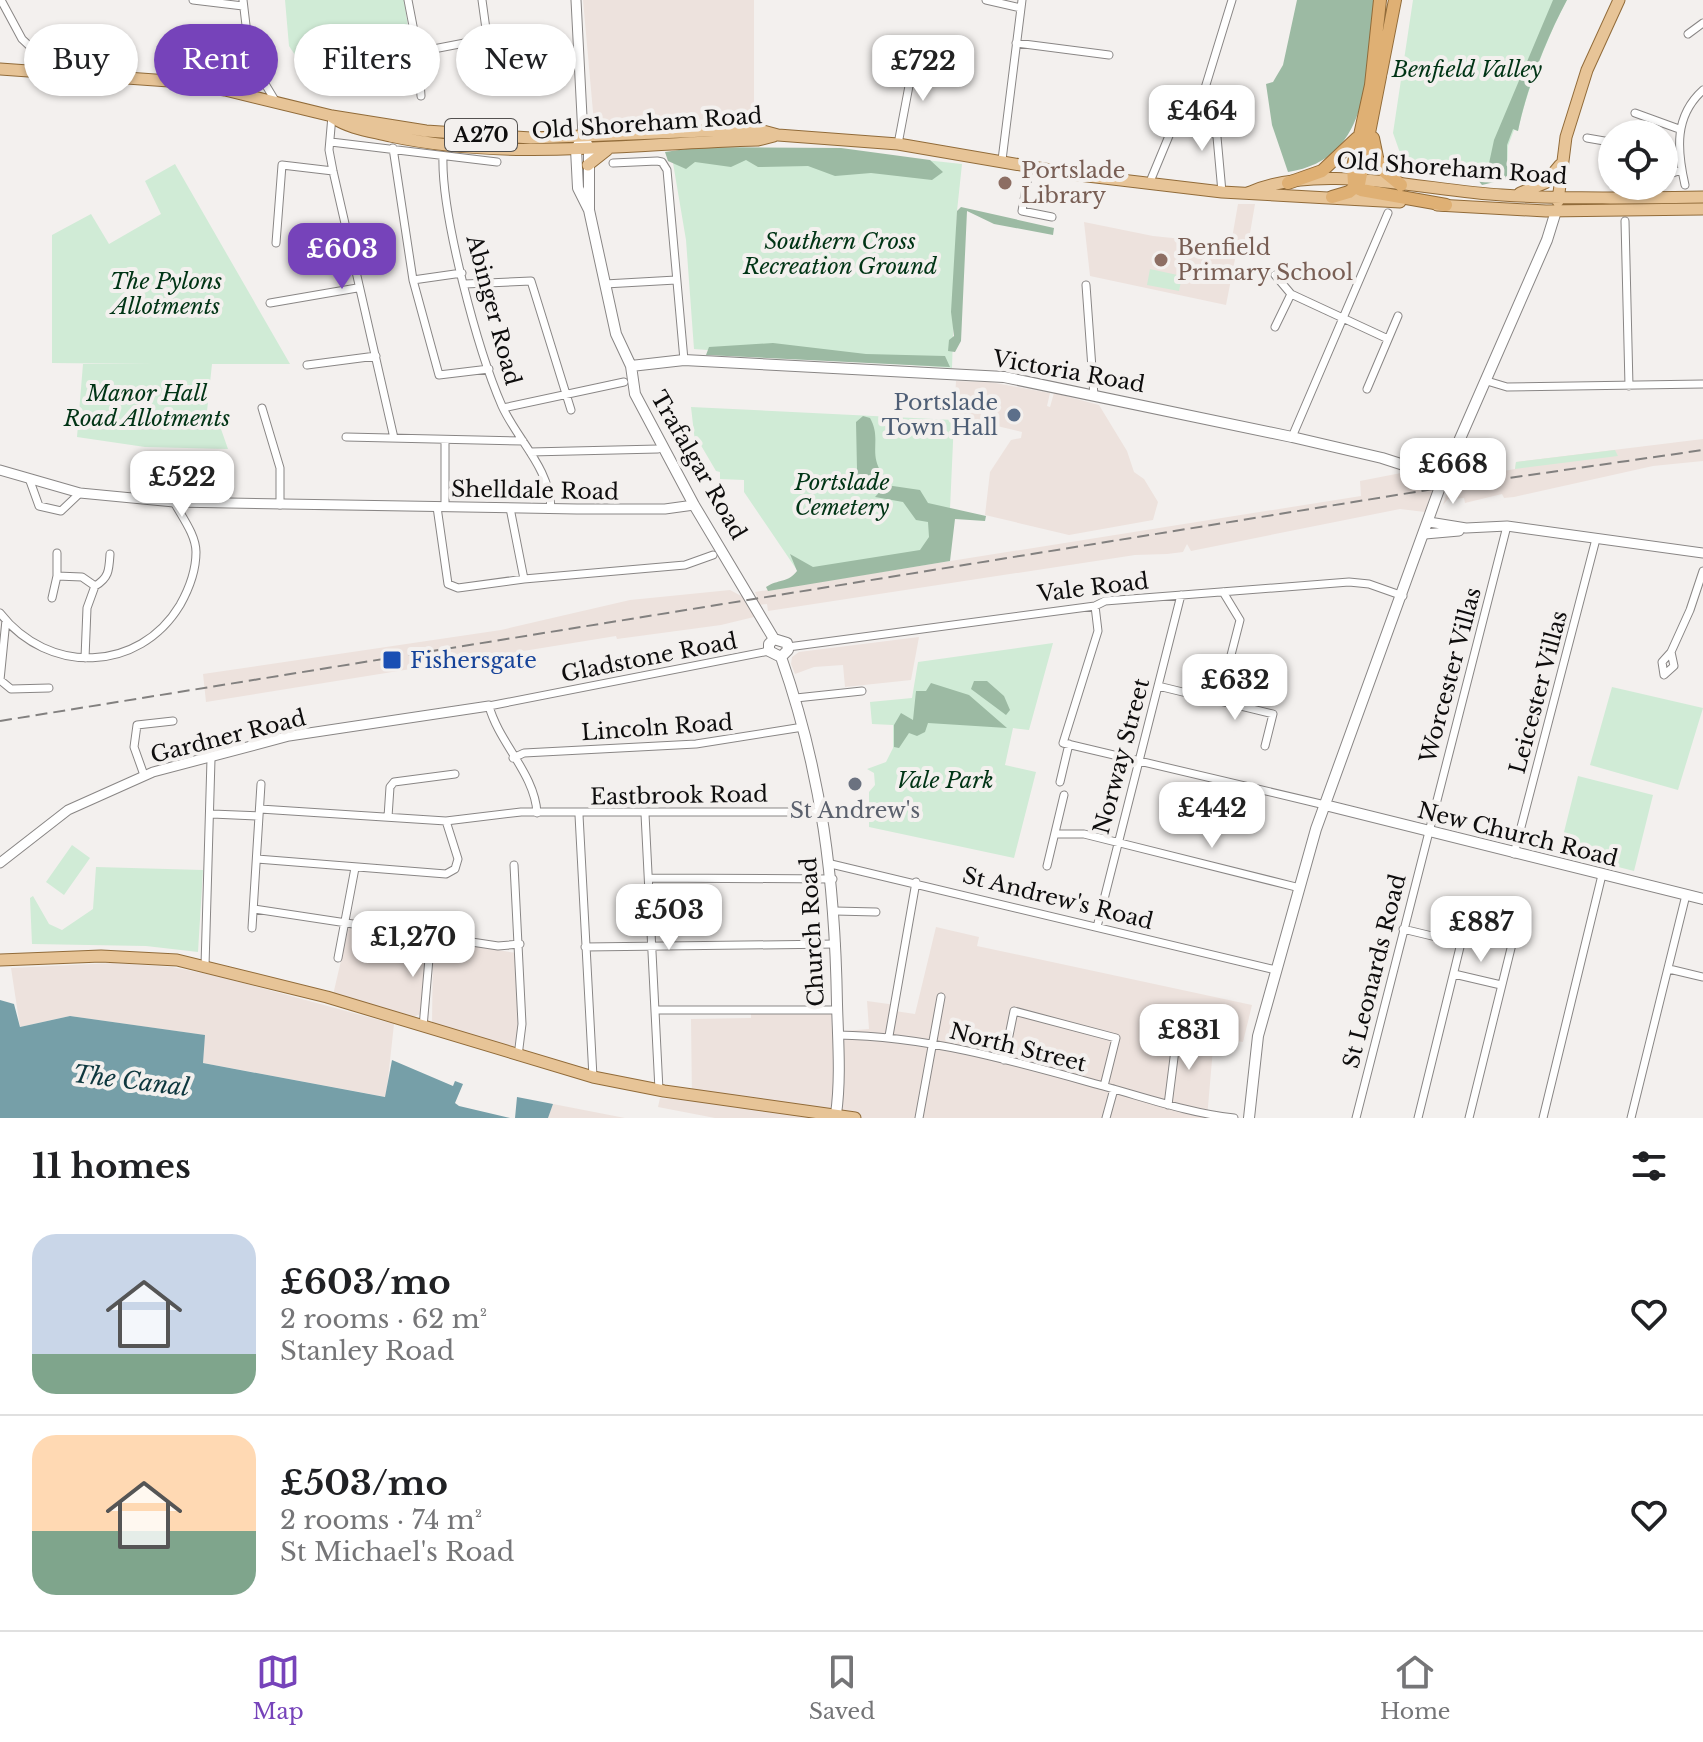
<!DOCTYPE html>
<html lang="en">
<head>
<meta charset="utf-8">
<style>
	:root { --surface:#fff; --page:#f2f2f2; --text:#202124; --muted:#757577; --line:#e0e0e0; --accent:#7643ba }
	body { margin:0; font-family:"Libre Baskerville",serif; background:var(--page); color:var(--text); height:100vh; display:flex; flex-direction:column; font-size:30px; white-space:nowrap }
	* { box-sizing:border-box; margin:0 }
	p { font-size:26px; color:var(--muted) }
	.icon { flex:none; width:44px; height:44px; fill:none; stroke:currentColor; stroke-width:2; stroke-linecap:round; stroke-linejoin:round }
	.map { position:relative; height:1118px; overflow:hidden }
	.drawer { display:flex; flex-direction:column; background:var(--surface); flex:1 }
	.drawer>* { flex:none }
	.top-card { position:absolute; left:24px; top:24px; width:800px; height:72px; display:flex; gap:16px }
	.controls { position:absolute; left:1598px; top:120px; display:grid; gap:16px }
	.controls a { display:grid; place-items:center; width:80px; height:80px; border-radius:50%; background:var(--surface); box-shadow:0 2px 6px #0004; font-size:40px }
	.price { position:absolute; translate:-50% -68px; padding:0 18px; border-radius:16px; background:#fff; color:#222; font-size:26px; line-height:52px; filter:drop-shadow(0 2px 4px #0008) }
	.price::after { content:''; position:absolute; left:50%; top:48px; width:24px; height:18px; margin-left:-12px; background:inherit; clip-path:polygon(0 0,100% 0,50% 100%) }
	.price.selected { background:var(--accent); color:#fff }
	ul { padding:0; list-style:none }
	li { display:flex; align-items:center; gap:24px; height:200px; padding:0 32px }
	li+li { border-top:2px solid var(--line) }
	li span { display:grid; place-items:center; flex:none; width:224px; height:160px; border-radius:24px; color:#555 }
	li>.icon { margin-inline-start:auto }
	span .icon { width:96px; height:96px; fill:#fffc; stroke-width:1 }
	li b { font-size:34px }
	h2 { display:flex; justify-content:space-between; align-items:center; height:96px; padding:0 32px; font-size:34px }
	.pill { padding:0 28px; border-radius:36px; background:var(--surface); box-shadow:0 2px 6px #0004; font-size:28px; line-height:72px }
	.pill.selected { background:var(--accent); color:#fff }
	.tab-bar { display:flex; justify-content:space-around; align-items:center; height:112px; border-top:2px solid var(--line); background:var(--surface); font-size:22px; color:var(--muted) }
	.tab-bar a { display:grid; justify-items:center; gap:4px }
	.tab-bar .selected { color:var(--accent) }
	.map>svg:first-child { display:block }
	.built { fill:#ede2dd }
	.green { fill:#d0ebd6 }
	.forest { fill:#9cbaa3 }
	.water { fill:#769fa8 }
	.lines { fill:none; stroke-linecap:round; stroke-linejoin:round }
	.minor-casing { stroke:#898685; stroke-width:9 }
	.tertiary-casing { stroke:#898685; stroke-width:11 }
	.secondary-casing { stroke:#898685; stroke-width:12 }
	.primary-casing { stroke:#916b39; stroke-width:13 }
	.trunk-casing { stroke:#916b39; stroke-width:14 }
	.minor { stroke:#fff; stroke-width:7 }
	.tertiary { stroke:#fff; stroke-width:9 }
	.secondary { stroke:#fff; stroke-width:10 }
	.primary { stroke:#e7c497; stroke-width:11 }
	.trunk { stroke:#dfb074; stroke-width:12 }
	.rail { stroke:#82807f; stroke-width:2; stroke-dasharray:12 6; stroke-linecap:butt }
	.education-dot { fill:#8d6e63; stroke:#f3f0ee; stroke-width:3 }
	.service-dot { fill:#5c6f8a; stroke:#f3f0ee; stroke-width:3 }
	.transit-dot { fill:#1a4fb4; stroke:#f3f0ee; stroke-width:3 }
	.worship-dot { fill:#6b7280; stroke:#f3f0ee; stroke-width:3 }
	.labels { text-anchor:middle; stroke-width:8; stroke-linejoin:round; paint-order:stroke }
	.shield { fill:#f3f0ee; stroke:#535150; stroke-width:2 }
	.shield-label { font-size:20px; font-weight:bold; fill:#0e0d0d }
	.park-label { font-size:22px; font-style:italic; fill:#003415; stroke:#f3f0ee }
	.street-label { font-size:22px; fill:#0e0d0d; stroke:#f3f0ee }
	.education-label { font-size:22px; fill:#785e54; stroke:#f3f0ee; text-anchor:start }
	.service-label { font-size:22px; fill:#4e5e75; stroke:#f3f0ee; text-anchor:end }
	.transit-label { font-size:22px; fill:#164399; stroke:#f3f0ee; text-anchor:start }
	.worship-label { font-size:22px; fill:#5b616d; stroke:#f3f0ee }
	.water-label { font-size:24px; font-style:italic; fill:#0e373e; stroke:#f3f0ee }
</style>
</head>
<body>
<div class="map">
<svg width="1703" height="1118" viewBox="0 0 1703 1118">
	<rect width="100%" height="100%" fill="#f3f0ee"/>
	<path class="built" d="M583 0H754V111L711 112V119L683 121 661 117 594 123Z
		M1238 204H1255L1248 245 1238 244 1226 305 1090 276 1084 222 1153 236 1231 244Z
		M956 381 990 382 1050 393 1047 406 1050 407 1054 393 1099 405 1127 451 1134 472 1144 479 1158 502 1153 520 1069 535 985 515 990 472 1011 440 1021 438 1022 432 972 420H954Z
		M1703 439V461L1653 466 1514 497 1504 498 1502 494 1465 503 1464 498 1448 499 1443 505 1454 470 1456 476 1470 477 1515 469 1516 462Z
		M1406 472 1433 487 1425 512 1400 509 1191 551 1187 544 1183 552 1167 554 1135 555 768 611 767 604 749 606 754 617 721 625 617 639 616 636 206 702 203 674 501 630 630 600 730 590 745 598 757 597 755 592 1361 496 1360 481Z
		M919 637 911 680 845 687 843 665 814 667 795 674 791 664 792 657 799 652Z
		M349 926 427 938 422 1013 412 1018 333 995Z
		M936 927 979 937 977 946 1252 1005 1243 1042 1214 1037 1207 1118H715L658 1107 660 1098 692 1101 691 1019 751 1018V1013L831 1010 832 1032 869 1029 867 1001 896 1005 895 1011 915 1014Z
		M437 940 516 953 518 1031 514 1048 432 1025 433 944Z
		M113 963 172 967 217 976 394 1024 386 1097 203 1063 204 1035 70 1016 20 1027 11 968Z
		M553 1104 625 1118H548Z"/>
	<path class="green" d="M285 0H404L413 61 399 63 323 53 322 59 295 55 289 46Z
		M1413 0H1567C1548 35 1526 92 1518 131L1514 130 1508 146 1507 179H1477L1405 167 1393 133Z
		M814 148 962 164 957 211 952 368 694 349 686 240 671 151Z
		M175 164 290 364H212L207 411 215 412 228 449 145 447 77 437 83 364H153L52 363V235L91 214 109 244 161 214 145 181Z
		M1150 269 1182 276 1179 291 1147 285Z
		M691 407 954 420 950 509 938 558 803 579 744 492V480L720 479V472L716 471 699 442H695Z
		M1615 450 1618 456 1515 469 1516 462Z
		M1053 643 1029 730 1013 728 1005 765 1036 772 1014 858 869 827V792L875 785 874 773 867 769 886 762 893 748V725L872 724 870 702 912 698 918 662Z
		M1612 687 1703 708 1678 790 1590 765Z
		M1578 776 1653 795 1634 871 1559 852Z
		M72 845 90 858 64 895 46 882Z
		M96 867 203 870 198 952 146 946 32 944 30 898 33 896 49 924 62 930 93 909Z"/>
	<path class="forest" d="M1297 0H1374C1366 68 1374 159 1288 172L1272 125 1266 84 1273 82 1283 65Z
		M1553 0H1567C1547 37 1526 90 1518 131L1513 129 1507 145V179L1482 185 1477 179 1488 168 1494 140Z
		M700 147 841 148 930 160 943 172 932 180 871 173 835 176 808 166 758 167 746 160 731 167 695 162 686 169 668 161 665 152Z
		M961 207 1054 228 1053 235 994 224 967 211 961 341 955 352 948 351 949 340 954 336 951 312 957 211Z
		M773 343 866 354 945 356 950 367 706 355 709 347Z
		M863 416 870 418C882 439 868 453 882 473L879 487 871 492 850 484 857 469 856 422Z
		M886 485 920 490 928 503 986 516 985 521 955 519 950 561 768 591 766 587C778 579 788 583 797 571L790 554 813 567 920 550 929 537 928 522 916 520 903 502 875 497Z
		M974 681H987L1004 696 1010 710 1006 715 971 689Z
		M931 683 969 695 1007 728 928 723 925 732 917 736 909 733 899 748 894 747V725L901 713 913 720 916 691H926Z"/>
	<path class="water" d="M0 1000 14 1004 20 1027 70 1016 205 1035 203 1063 385 1097 392 1060 453 1086 455 1081 463 1084 455 1103 459 1106 510 1118H0Z
		M517 1097 553 1104 548 1118H515Z"/>
	<g class="lines">
		<g class="minor-casing">
			<path id="minor" d="M1 0 22 39 38 54 41 72
				M193 0 243 6
				M243 0 250 59 276 102
				M408 0 418 52 421 96
				M986 0 1021 8
				M1688 34 1703 23
				M1016 43 1109 55
				M418 52 480 40 486 29 482 0
				M225 90 243 78 252 65
				M1635 113 1679 129
				M332 116 329 150 333 171 394 438
				M1587 138 1610 142 1607 170 1612 184
				M331 142 497 162
				M898 144 912 70 957 76
				M393 148 413 280 439 375 489 369
				M443 156C441 215 478 351 502 406 518 441 550 468 551 509
				M1002 160 1022 0
				M613 163 657 161 662 162 667 170 684 360
				M1030 166 1022 211 1052 217
				M1664 176 1681 170
				M1149 184 1171 131 1201 108
				M1685 185C1677 150 1674 116 1703 90
				M1222 192 1217 137 1201 101 1232 0
				M1625 221 1629 386
				M276 243 282 165 333 171
				M1275 275 1291 294 1388 339
				M413 280 462 273
				M465 284 531 281 571 410
				M605 284 676 280
				M1086 285 1094 396
				M270 303 357 288
				M1275 327 1291 294
				M307 365 376 356
				M1487 381 1507 387 1703 384
				M1367 389 1398 316
				M262 408 280 468V505
				M503 408 624 382
				M346 437 523 441
				M1292 437 1388 213
				M445 440V507
				M530 452 658 449
				M30 481 39 506 61 511 80 493
				M437 507 448 584 458 588 524 579 510 508
				M57 553V576L82 577 95 586 87 608 85 658
				M524 579 685 565 713 555
				M95 586C109 578 109 570 110 554
				M52 598 57 576
				M1095 606 1098 631 1063 743 1325 805
				M0 613C48 675 139 673 180 605 189 589 196 571 196 552 196 535 182 517 174 502
				M788 647 1095 606 1105 601 1349 582 1369 584 1403 596
				M1671 652 1674 666 1664 675 1662 662 1671 652 1690 610 1703 571
				M0 680 6 620
				M0 680 11 689 49 688
				M1158 686 1273 714 1265 746
				M796 698 862 691
				M1216 701 1220 698 1240 620 1223 592
				M513 758 524 753 696 744 803 727
				M144 775 134 747 137 725 173 721
				M1060 782 1069 744
				M260 809 446 821 521 812H821
				M537 813C535 774 499 743 489 706L769 651
				M212 814 259 816
				M645 814 659 1090
				M579 815 593 1077
				M388 817 390 787 394 782 455 774
				M1055 834H1084L1300 888
				M1514 854 1596 539
				M257 859 446 874 455 869 458 859 446 821
				M831 864 1276 970
				M514 865 522 1024 518 1056
				M1047 866 1064 795
				M649 878 833 879
				M254 909 498 946 520 944
				M835 911 876 912
				M1097 927 1181 595
				M252 928 261 784
				M1403 929 1461 943 1418 1118
				M585 947 836 944
				M338 958 355 868
				M205 966 211 759
				M1669 969 1703 977
				M1454 974 1501 985
				M657 1010H837
				M423 1027 431 936
				M838 1035C928 1036 1017 1062 1103 1086 1147 1098 1189 1113 1234 1118
				M889 1036 916 882
				M1004 1060 1014 1011 1116 1038 1104 1086
				M1168 1105 1177 1034
				M919 1118 941 997
				M1106 1118 1114 1089
				M1356 1118 1507 526
				M1469 1118 1518 920
				M1543 1118 1602 875
				M1631 1118 1686 895"/>
		</g>
		<g class="tertiary-casing">
			<path id="tertiary" d="M576 0 583 136
				M0 470 80 493 174 502 577 509H665L694 505
				M1429 522 1466 528 1507 526 1703 553
				M1425 534 1459 531
				M0 863 68 810 153 772 289 736 489 706"/>
		</g>
		<g class="secondary-casing">
			<path id="secondary" d="M583 136 576 149 578 188 589 210 616 334 631 366 635 394 694 505 774 639
				M586 142 589 148V210
				M631 366 684 360 1004 377 1292 437 1382 458 1444 478
				M774 639 787 643 788 650 781 657
				M774 639 769 644V651L781 657
				M781 657C822 773 835 883 837 1004 838 1041 841 1078 836 1114
				M1325 805 1703 899
				M1249 1118 1258 1036 1316 829 1445 473 1547 240 1556 211"/>
		</g>
		<g class="primary-casing">
			<path id="primary" d="M0 69 169 81 225 90 332 116 426 131 531 138 756 129 778 135 898 144 1079 175 1222 192 1400 202
				M332 117C350 129 370 131 390 136 512 162 635 143 758 140L774 136
				M588 165 607 150
				M1248 193C1319 161 1426 191 1502 195 1569 199 1636 198 1703 197
				M1520 193 1545 183 1560 165
				M1558 201 1566 137 1587 70 1619 0
				M1437 205 1546 211 1703 209
				M0 960 101 956 177 960 327 997 593 1077 664 1091 855 1118"/>
		</g>
		<g class="trunk-casing">
			<path id="trunk" d="M1380 0 1371 85 1353 167 1354 184 1361 190 1446 205
				M1373 138 1379 167 1401 185
				M1288 183 1322 171 1357 138
				M1332 197 1349 192 1359 184 1395 0"/>
		</g>
		<use href="#minor" class="minor"/>
		<use href="#tertiary" class="tertiary"/>
		<use href="#secondary" class="secondary"/>
		<use href="#primary" class="primary"/>
		<use href="#trunk" class="trunk"/>
		<path class="rail" d="M0 721 1440 488 1703 450"/>
	</g>
	<g class="education-dot">
		<circle cx="1005" cy="183" r="8"/>
		<circle cx="1161" cy="260" r="8"/>
	</g>
	<circle class="service-dot" cx="1014" cy="415" r="8"/>
	<rect class="transit-dot" x="382" y="650" width="20" height="20" rx="4"/>
	<circle class="worship-dot" cx="855" cy="784" r="8"/>
	<g class="labels">
		<rect class="shield" x="445" y="119" width="72" height="32" rx="6"/>
		<g class="shield-label">
			<text x="481" y="142">A270</text>
		</g>
		<g class="park-label">
			<text x="1467" y="77">Benfield Valley</text>
			<text x="840" y="249">Southern Cross<tspan x="840" dy="25">Recreation Ground</tspan></text>
			<text x="166" y="289">The Pylons<tspan x="166" dy="25">Allotments</tspan></text>
			<text x="147" y="401">Manor Hall<tspan x="147" dy="25">Road Allotments</tspan></text>
			<text x="842" y="490">Portslade<tspan x="842" dy="25">Cemetery</tspan></text>
			<text x="945" y="788">Vale Park</text>
		</g>
		<g class="street-label">
			<text transform="translate(647 123) rotate(-4)" y="8">Old Shoreham Road</text>
			<text transform="translate(1452 168) rotate(4)" y="8">Old Shoreham Road</text>
			<text transform="translate(494 310) rotate(75)" y="8">Abinger Road</text>
			<text transform="translate(1069 371) rotate(10)" y="8">Victoria Road</text>
			<text transform="translate(699 465) rotate(60)" y="8">Trafalgar Road</text>
			<text transform="translate(535 490) rotate(1)" y="8">Shelldale Road</text>
			<text transform="translate(1093 587) rotate(-7)" y="8">Vale Road</text>
			<text transform="translate(649 657) rotate(-11)" y="8">Gladstone Road</text>
			<text transform="translate(1450 675) rotate(-75)" y="8">Worcester Villas</text>
			<text transform="translate(1538 692) rotate(-75)" y="8">Leicester Villas</text>
			<text transform="translate(657 727) rotate(-4)" y="8">Lincoln Road</text>
			<text transform="translate(228 736) rotate(-14)" y="8">Gardner Road</text>
			<text transform="translate(1121 756) rotate(-75)" y="8">Norway Street</text>
			<text transform="translate(679 795) rotate(-1)" y="8">Eastbrook Road</text>
			<text transform="translate(1518 834) rotate(14)" y="8">New Church Road</text>
			<text transform="translate(1058 898) rotate(14)" y="8">St Andrew's Road</text>
			<text transform="translate(812 932) rotate(-93)" y="8">Church Road</text>
			<text transform="translate(1374 971) rotate(-76)" y="8">St Leonards Road</text>
			<text transform="translate(1018 1047) rotate(14)" y="8">North Street</text>
		</g>
		<g class="education-label">
			<text x="1021" y="178">Portslade<tspan x="1021" dy="25">Library</tspan></text>
			<text x="1177" y="255">Benfield<tspan x="1177" dy="25">Primary School</tspan></text>
		</g>
		<g class="service-label">
			<text x="998" y="410">Portslade<tspan x="998" dy="25">Town Hall</tspan></text>
		</g>
		<g class="transit-label">
			<text x="410" y="668">Fishersgate</text>
		</g>
		<g class="worship-label">
			<text x="855" y="818">St Andrew's</text>
		</g>
		<g class="water-label">
			<text transform="translate(131 1081) rotate(7)" y="8">The Canal</text>
		</g>
	</g>
</svg>
<div class="controls">
<a><svg class="icon" aria-label="locate" viewBox="0 0 24 24"><circle cx="12" cy="12" r="6"/><path d="M12 2v4M12 18v4M2 12h4M18 12h4"/></svg></a>
</div>
<b class="price" style="left:923px;top:103px">£722</b>
<b class="price" style="left:1202px;top:153px">£464</b>
<b class="price selected" style="left:342px;top:291px">£603</b>
<b class="price" style="left:1453px;top:506px">£668</b>
<b class="price" style="left:182px;top:519px">£522</b>
<b class="price" style="left:1235px;top:722px">£632</b>
<b class="price" style="left:1212px;top:850px">£442</b>
<b class="price" style="left:669px;top:952px">£503</b>
<b class="price" style="left:1481px;top:964px">£887</b>
<b class="price" style="left:413px;top:979px">£1,270</b>
<b class="price" style="left:1189px;top:1072px">£831</b>
<div class="top-card">
<a class="pill">Buy</a>
<a class="pill selected">Rent</a>
<a class="pill">Filters</a>
<a class="pill">New</a>
</div>
</div>
<section class="drawer">
<h2>11 homes<svg class="icon" aria-label="filters" viewBox="0 0 24 24"><path d="M4 7h16M4 17h16"/><circle cx="9" cy="7" r="2"/><circle cx="15" cy="17" r="2"/></svg></h2>
<ul>
<li><span style="background:linear-gradient(#c9d6e8 75%,#7fa58c 0)"><svg class="icon" aria-label="home" viewBox="0 0 24 24"><path d="M3 11l9-7 9 7M6 9v11h12V9"/></svg></span><div><b>£603/mo</b><p>2 rooms · 62 m²</p><p>Stanley Road</p></div><svg class="icon" aria-label="heart" viewBox="0 0 24 24"><path d="M12 20l-8-8c-3-5 5-10 8-4 3-6 11-1 8 4z"/></svg></li>
<li><span style="background:linear-gradient(#ffd9b3 60%,#7fa58c 0)"><svg class="icon" aria-label="home" viewBox="0 0 24 24"><path d="M3 11l9-7 9 7M6 9v11h12V9"/></svg></span><div><b>£503/mo</b><p>2 rooms · 74 m²</p><p>St Michael's Road</p></div><svg class="icon" aria-label="heart" viewBox="0 0 24 24"><path d="M12 20l-8-8c-3-5 5-10 8-4 3-6 11-1 8 4z"/></svg></li>
</ul>
</section>
<nav class="tab-bar">
<a class="selected"><svg class="icon" aria-label="map" viewBox="0 0 24 24"><path d="M3 6l6-2 6 2 6-2v14l-6 2-6-2-6 2zM9 4v14M15 6v14"/></svg>Map</a>
<a><svg class="icon" aria-label="saved" viewBox="0 0 24 24"><path d="M7 4h10v16l-5-4-5 4z"/></svg>Saved</a>
<a><svg class="icon" aria-label="home" viewBox="0 0 24 24"><path d="M3 11l9-7 9 7M6 9v11h12V9"/></svg>Home</a>
</nav>
</body>
</html>
